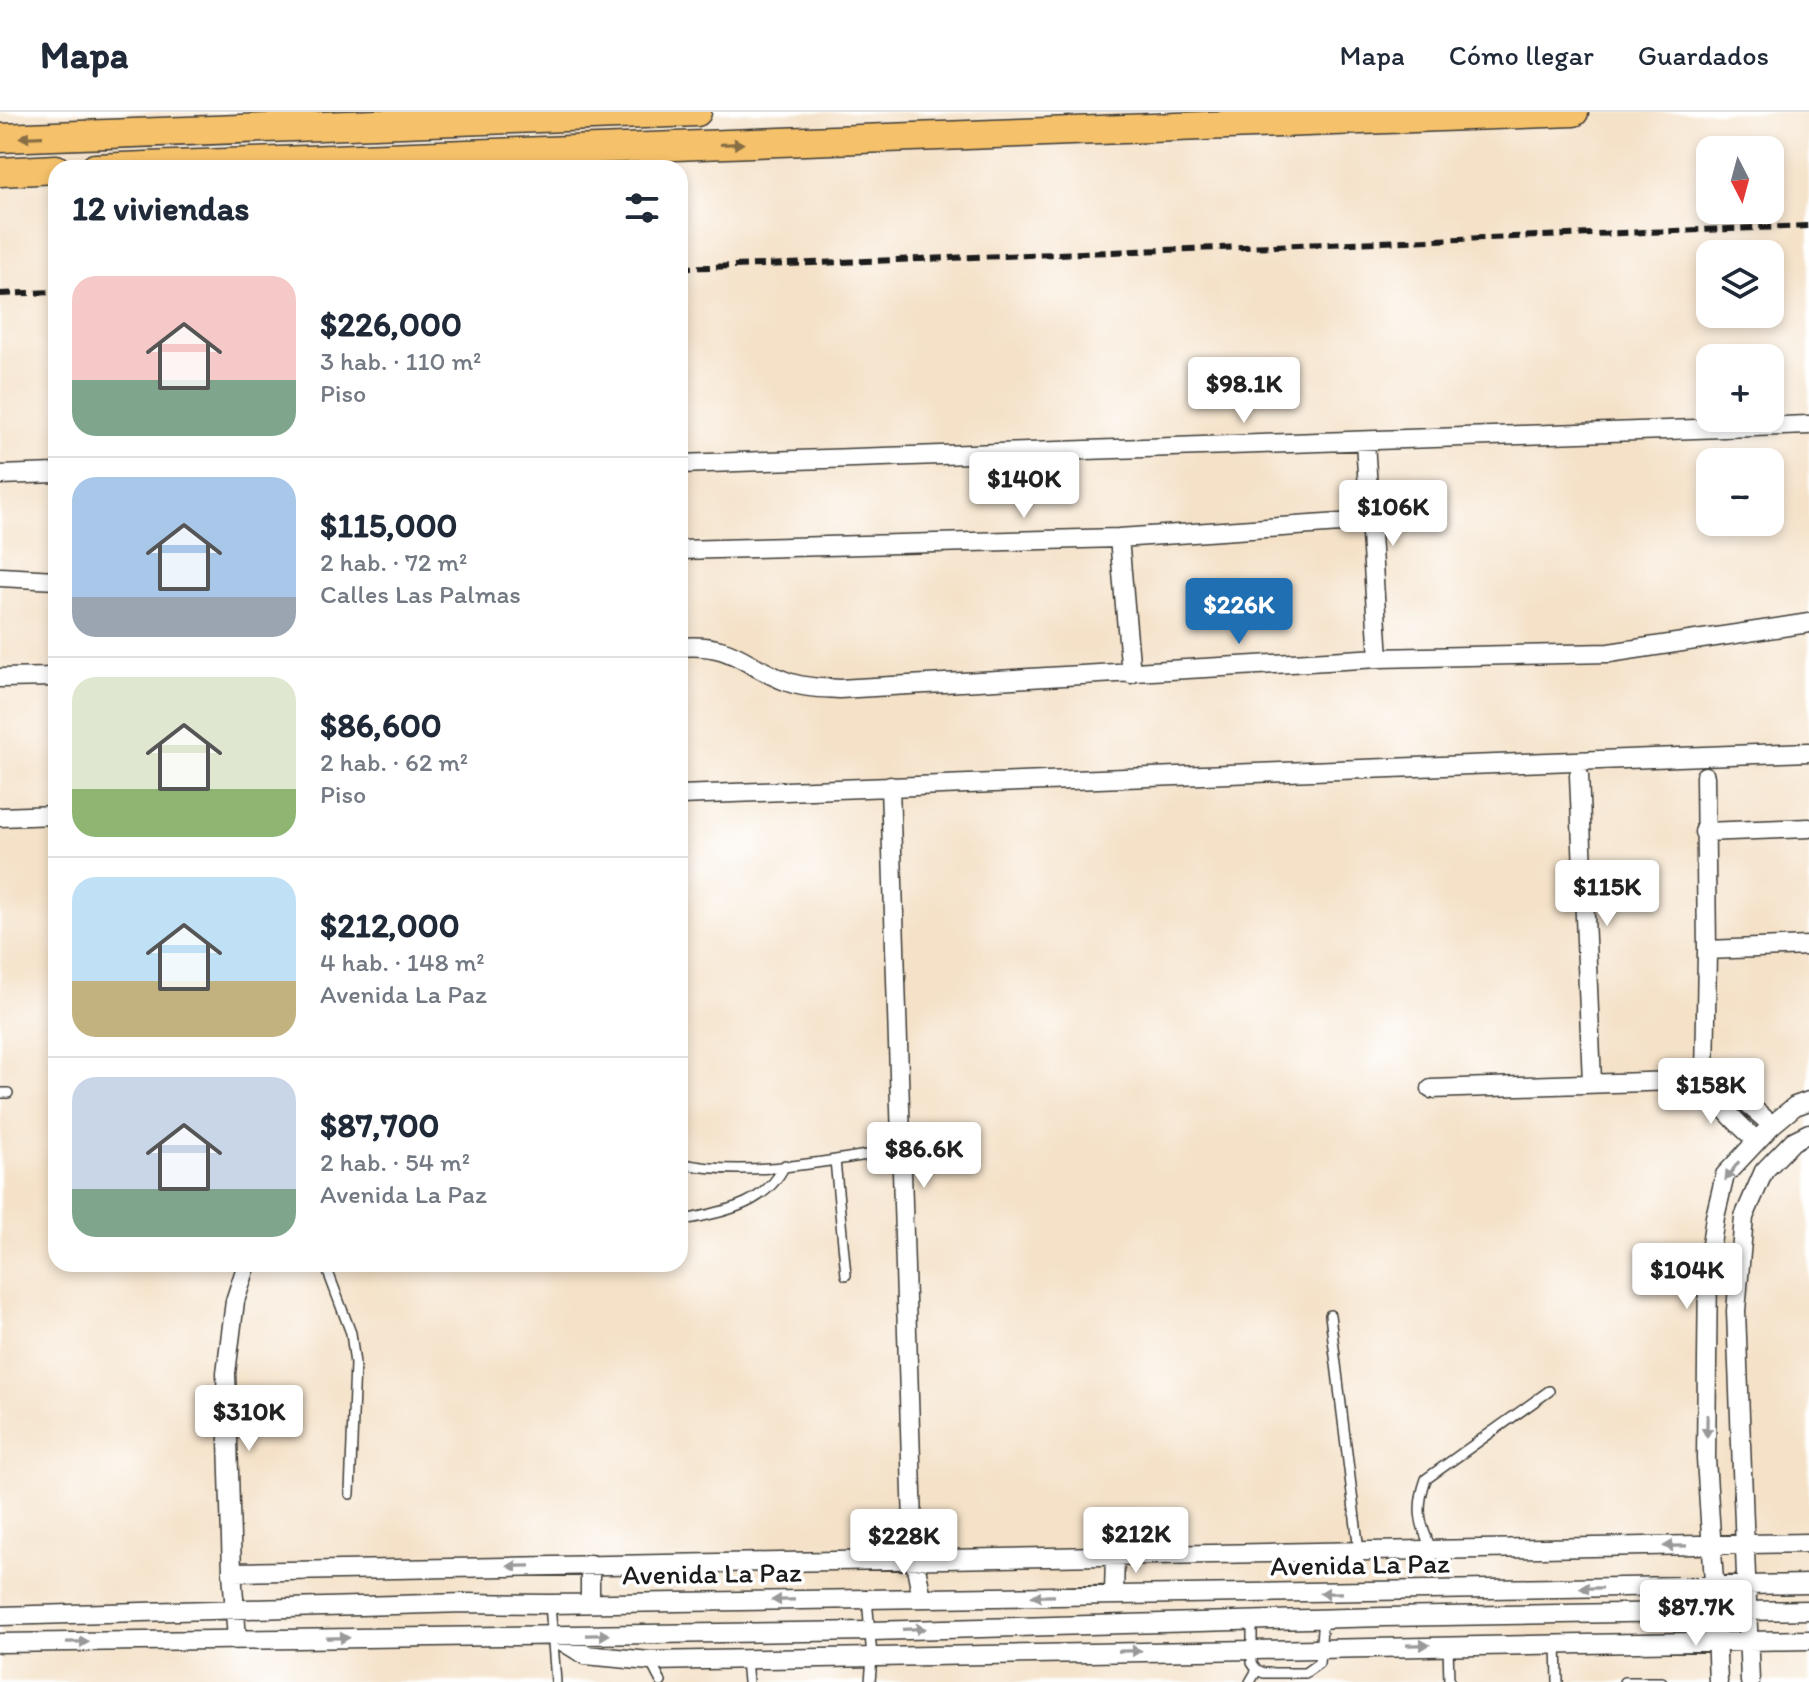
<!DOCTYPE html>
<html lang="es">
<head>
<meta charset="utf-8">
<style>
	:root { --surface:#fff; --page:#f2f2f3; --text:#1f2937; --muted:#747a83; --line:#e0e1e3; --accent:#1f6fb2 }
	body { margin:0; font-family:Itim,sans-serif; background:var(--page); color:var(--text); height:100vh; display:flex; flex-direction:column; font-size:30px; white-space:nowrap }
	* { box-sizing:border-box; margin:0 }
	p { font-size:26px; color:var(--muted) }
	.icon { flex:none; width:44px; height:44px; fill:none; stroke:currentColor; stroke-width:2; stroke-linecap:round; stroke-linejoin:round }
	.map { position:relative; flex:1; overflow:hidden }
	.side { position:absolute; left:48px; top:48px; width:640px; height:1112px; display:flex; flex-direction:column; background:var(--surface); border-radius:24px; box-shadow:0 4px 12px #0003 }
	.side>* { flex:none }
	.needle { width:52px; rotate:174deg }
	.tools { position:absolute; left:1696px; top:24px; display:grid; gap:16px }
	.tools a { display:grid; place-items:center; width:88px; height:88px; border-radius:16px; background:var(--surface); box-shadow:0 4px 12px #0003; font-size:40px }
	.price { position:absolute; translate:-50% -68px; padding:0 18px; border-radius:8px; background:#fff; color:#222; font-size:26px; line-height:52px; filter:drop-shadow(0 2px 4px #0008) }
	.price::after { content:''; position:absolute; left:50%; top:48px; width:24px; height:18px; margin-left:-12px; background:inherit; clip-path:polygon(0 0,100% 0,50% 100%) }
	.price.selected { background:var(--accent); color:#fff }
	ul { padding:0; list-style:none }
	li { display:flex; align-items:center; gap:24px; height:200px; padding:0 24px }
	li+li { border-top:2px solid var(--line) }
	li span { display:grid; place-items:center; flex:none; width:224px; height:160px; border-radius:24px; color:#555 }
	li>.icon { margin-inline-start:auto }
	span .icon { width:96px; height:96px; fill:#fffc; stroke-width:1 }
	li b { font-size:34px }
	h2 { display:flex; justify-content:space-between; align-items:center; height:96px; padding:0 24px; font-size:34px }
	header { display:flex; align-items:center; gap:48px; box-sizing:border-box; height:112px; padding:0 40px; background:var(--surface); border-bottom:2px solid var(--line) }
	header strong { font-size:38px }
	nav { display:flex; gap:44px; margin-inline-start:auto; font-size:28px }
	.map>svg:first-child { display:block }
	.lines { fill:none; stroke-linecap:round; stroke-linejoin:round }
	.service-casing { stroke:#3c3a36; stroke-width:12 }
	.minor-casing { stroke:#3c3a36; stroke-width:21 }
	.primary-casing { stroke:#3c3a36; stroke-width:31 }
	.service { stroke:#fff; stroke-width:9 }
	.minor { stroke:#fff; stroke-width:18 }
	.primary { stroke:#f5c16b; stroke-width:28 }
	.rail { stroke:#1c1c1c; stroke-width:6; stroke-dasharray:12 6; stroke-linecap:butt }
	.oneway { fill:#886e44 }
	.oneway2 { fill:#999 }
	.labels { text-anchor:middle; stroke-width:7; stroke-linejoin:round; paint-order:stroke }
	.street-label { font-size:28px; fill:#1c1c1c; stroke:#fff }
</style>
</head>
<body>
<header>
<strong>Mapa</strong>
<nav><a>Mapa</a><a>Cómo llegar</a><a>Guardados</a></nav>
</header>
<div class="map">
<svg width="1809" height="1570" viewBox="0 0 1809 1570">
	<rect width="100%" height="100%" fill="#fff"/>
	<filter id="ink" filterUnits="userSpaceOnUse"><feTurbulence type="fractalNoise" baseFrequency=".0125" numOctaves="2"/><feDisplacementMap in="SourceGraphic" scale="16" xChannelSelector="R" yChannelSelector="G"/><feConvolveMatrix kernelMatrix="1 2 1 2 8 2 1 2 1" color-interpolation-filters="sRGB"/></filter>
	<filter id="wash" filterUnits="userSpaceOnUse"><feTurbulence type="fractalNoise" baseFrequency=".006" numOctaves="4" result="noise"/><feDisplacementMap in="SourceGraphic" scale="32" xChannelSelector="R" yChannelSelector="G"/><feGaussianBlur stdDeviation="1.8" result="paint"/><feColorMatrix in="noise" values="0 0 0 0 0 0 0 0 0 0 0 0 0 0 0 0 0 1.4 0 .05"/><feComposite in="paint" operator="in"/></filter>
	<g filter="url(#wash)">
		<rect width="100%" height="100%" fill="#f4e1c7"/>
	</g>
	<g filter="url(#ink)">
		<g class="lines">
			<g class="service-casing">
				<path id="service" d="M0 981H8
					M835 1048 846 1163
					M680 1051C746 1067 835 1048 902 1037
					M680 1109C720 1100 765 1095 785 1053
					M325 1152 351 1221 355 1252 350 1382
					M1330 1203 1359 1439
					M1432 1438C1419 1412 1416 1395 1426 1367L1549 1279
					M867 1486 872 1545 870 1570
					M550 1492 556 1570
					M1252 1509V1551L1257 1558 1264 1561H1305L1319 1551 1323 1507
					M1557 1531 1558 1570
					M1448 1533 1449 1570
					M746 1547 748 1570
					M650 1549 661 1570
					M1250 1570 1257 1558
					M1624 1570H1662"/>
			</g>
			<g class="minor-casing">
				<path id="minor" d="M1365 330 1379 546
					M680 352 1809 313
					M0 363 56 361
					M1119 426 1131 562
					M680 438 1119 426 1370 409
					M0 465 56 468
					M680 535C735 531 742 553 788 570 804 576 822 576 839 577L1379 546 1609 541 1809 511
					M0 566 56 565
					M1579 663 1592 970
					M1705 664 1707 838 1705 968C1717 992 1737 1011 1757 1029
					M890 674 914 1445 922 1486
					M680 683 1809 640
					M0 705 56 703
					M1704 720 1809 716
					M1707 838 1809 834
					M1431 977 1705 968 1722 970 1772 1013
					M590 1452V1491
					M232 1460 1809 1431
					M1114 1483 1115 1442
					M1715 1485 1706 1347 1708 1153 1715 1105 1725 1063 1772 1013 1795 994 1809 989
					M0 1504 465 1491 550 1492 1809 1472
					M1716 1519 1718 1570
					M554 1524 585 1543 650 1549 1809 1528
					M237 1527 232 1460 226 1261 235 1189 247 1152
					M0 1531 871 1519 1384 1505 1809 1498
					M1750 1570 1736 1199 1744 1105 1764 1059 1793 1029 1809 1021"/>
			</g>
			<g class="primary-casing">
				<path id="primary" d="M0 26 697 0
					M95 56 1574 0
					M0 60 56 57"/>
			</g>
			<use href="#service" class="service"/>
			<use href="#minor" class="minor"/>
			<use href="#primary" class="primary"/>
			<path class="rail" d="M680 156 1809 114
				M0 182 56 180"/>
		</g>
		<defs><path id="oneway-solid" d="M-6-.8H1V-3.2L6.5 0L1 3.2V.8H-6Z" transform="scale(2)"/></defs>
		<g class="oneway">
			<use href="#oneway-solid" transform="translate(31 25) rotate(178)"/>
			<use href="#oneway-solid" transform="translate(732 32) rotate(-2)"/>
		</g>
		<g class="oneway2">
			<use href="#oneway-solid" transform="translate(1732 1059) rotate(126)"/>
			<use href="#oneway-solid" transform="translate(1707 1314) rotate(91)"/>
			<use href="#oneway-solid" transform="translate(1675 1434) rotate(179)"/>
			<use href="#oneway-solid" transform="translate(519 1454) rotate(179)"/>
			<use href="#oneway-solid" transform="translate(1591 1476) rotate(179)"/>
			<use href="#oneway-solid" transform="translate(1331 1481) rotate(179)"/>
			<use href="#oneway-solid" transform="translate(1043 1484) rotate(179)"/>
			<use href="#oneway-solid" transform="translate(783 1488) rotate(179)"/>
			<use href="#oneway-solid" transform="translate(914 1517) rotate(-2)"/>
			<use href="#oneway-solid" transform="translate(598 1523) rotate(-1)"/>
			<use href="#oneway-solid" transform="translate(338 1526) rotate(-1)"/>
			<use href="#oneway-solid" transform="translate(78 1530) rotate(-1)"/>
			<use href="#oneway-solid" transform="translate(1418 1533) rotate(-1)"/>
			<use href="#oneway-solid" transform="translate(1130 1539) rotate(-1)"/>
		</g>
	</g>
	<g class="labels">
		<g class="street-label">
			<text transform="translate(1360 1452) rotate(-1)" y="10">Avenida La Paz</text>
			<text transform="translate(712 1461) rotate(-1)" y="10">Avenida La Paz</text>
		</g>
	</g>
</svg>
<div class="tools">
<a><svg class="needle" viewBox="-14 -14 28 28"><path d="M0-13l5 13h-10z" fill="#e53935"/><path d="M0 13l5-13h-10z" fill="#747a83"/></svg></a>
<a><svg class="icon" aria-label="layers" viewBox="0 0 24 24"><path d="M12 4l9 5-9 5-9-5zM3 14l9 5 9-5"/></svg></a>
<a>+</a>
<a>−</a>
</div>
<b class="price" style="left:1244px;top:313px">$98.1K</b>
<b class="price" style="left:1024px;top:408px">$140K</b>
<b class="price" style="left:1393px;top:436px">$106K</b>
<b class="price selected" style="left:1239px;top:534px">$226K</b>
<b class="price" style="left:1607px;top:816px">$115K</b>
<b class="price" style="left:1711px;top:1014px">$158K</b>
<b class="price" style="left:924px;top:1078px">$86.6K</b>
<b class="price" style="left:1687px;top:1199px">$104K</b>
<b class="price" style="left:249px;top:1341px">$310K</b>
<b class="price" style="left:1136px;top:1463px">$212K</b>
<b class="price" style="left:904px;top:1465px">$228K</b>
<b class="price" style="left:1696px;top:1536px">$87.7K</b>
<section class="side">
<h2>12 viviendas<svg class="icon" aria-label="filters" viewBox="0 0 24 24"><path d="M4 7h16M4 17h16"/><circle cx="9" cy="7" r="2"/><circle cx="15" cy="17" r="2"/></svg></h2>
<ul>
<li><span style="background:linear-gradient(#f6c9c9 65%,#7fa58c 0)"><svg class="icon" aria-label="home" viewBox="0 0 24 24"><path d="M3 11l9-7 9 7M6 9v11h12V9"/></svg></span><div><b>$226,000</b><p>3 hab. · 110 m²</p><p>Piso</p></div></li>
<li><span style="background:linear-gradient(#a9c7e8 75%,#9aa5b1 0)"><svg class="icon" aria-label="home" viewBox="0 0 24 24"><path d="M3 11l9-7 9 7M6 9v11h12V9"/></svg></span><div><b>$115,000</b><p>2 hab. · 72 m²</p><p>Calles Las Palmas</p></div></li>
<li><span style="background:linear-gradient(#dfe7d0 70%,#8fb573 0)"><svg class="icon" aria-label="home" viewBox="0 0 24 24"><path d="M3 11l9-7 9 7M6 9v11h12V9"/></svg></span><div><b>$86,600</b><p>2 hab. · 62 m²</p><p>Piso</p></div></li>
<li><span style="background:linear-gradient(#bfe0f5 65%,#c2b280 0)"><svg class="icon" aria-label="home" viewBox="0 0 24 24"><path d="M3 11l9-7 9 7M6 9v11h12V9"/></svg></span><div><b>$212,000</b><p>4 hab. · 148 m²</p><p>Avenida La Paz</p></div></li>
<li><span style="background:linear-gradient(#c9d6e8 70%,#7fa58c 0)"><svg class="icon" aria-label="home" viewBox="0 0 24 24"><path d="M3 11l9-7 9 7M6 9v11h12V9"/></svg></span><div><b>$87,700</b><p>2 hab. · 54 m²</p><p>Avenida La Paz</p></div></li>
</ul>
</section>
</div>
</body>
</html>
